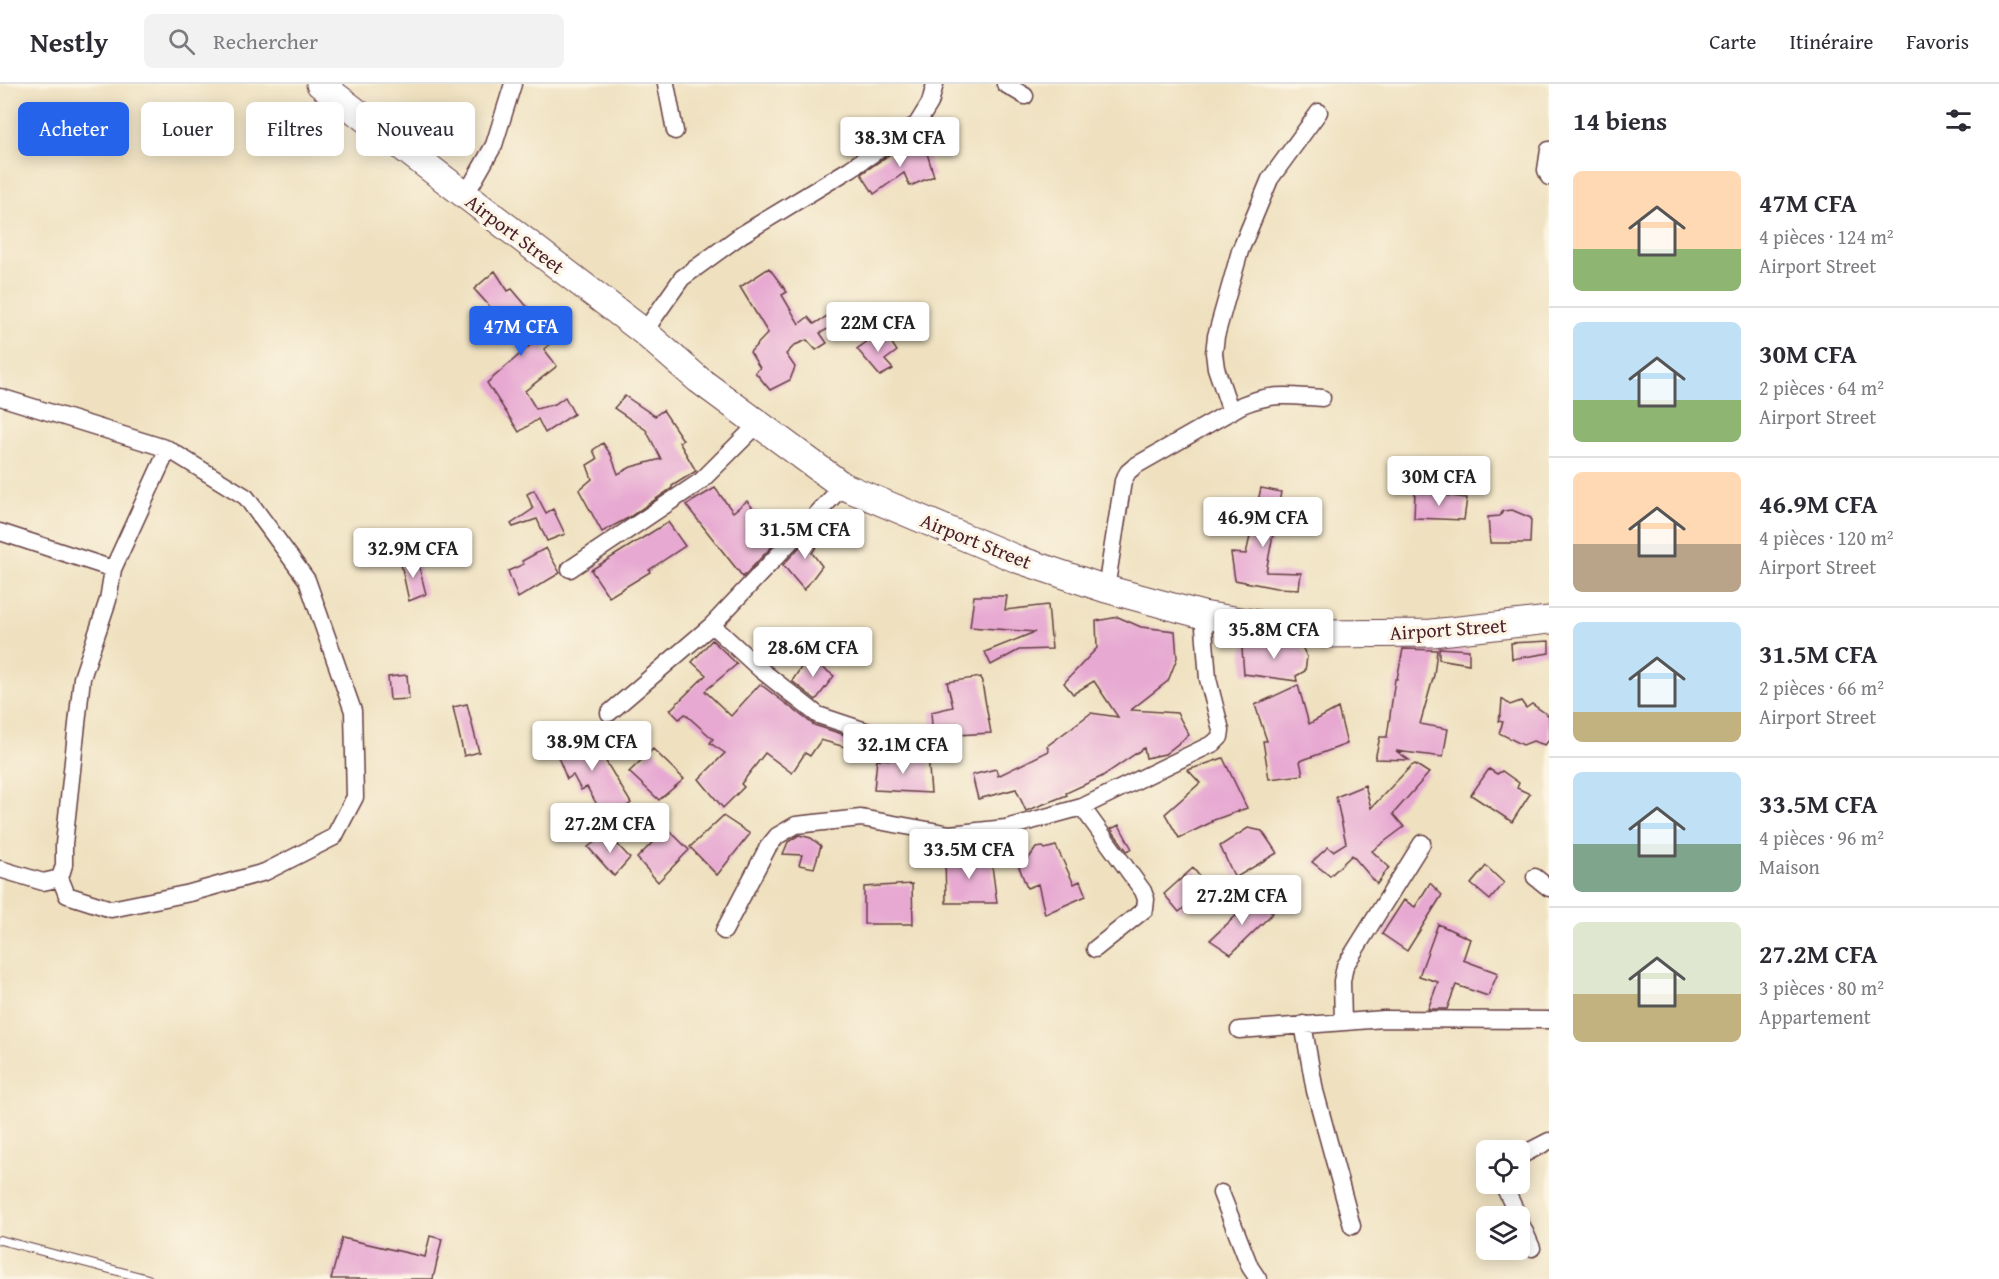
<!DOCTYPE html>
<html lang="fr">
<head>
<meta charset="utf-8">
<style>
	:root { --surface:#fff; --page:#f2f2f3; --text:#2b2b33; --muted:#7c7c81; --line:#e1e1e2; --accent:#2563eb }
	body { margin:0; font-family:"Gentium Book Plus",serif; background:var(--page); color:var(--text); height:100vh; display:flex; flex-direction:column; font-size:22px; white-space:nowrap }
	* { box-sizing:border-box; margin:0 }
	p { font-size:20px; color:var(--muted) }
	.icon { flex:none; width:33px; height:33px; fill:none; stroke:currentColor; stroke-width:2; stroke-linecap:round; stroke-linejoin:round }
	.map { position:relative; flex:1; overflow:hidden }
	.drawer { display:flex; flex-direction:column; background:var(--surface); width:450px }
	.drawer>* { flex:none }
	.banner { position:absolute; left:18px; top:18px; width:570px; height:54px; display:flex; gap:12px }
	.controls { position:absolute; left:1476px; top:1056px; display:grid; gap:12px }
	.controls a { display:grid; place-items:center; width:54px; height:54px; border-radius:9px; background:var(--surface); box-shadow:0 3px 15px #0003; font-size:30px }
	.price { position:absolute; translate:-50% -51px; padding:0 14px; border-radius:6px; background:#fff; color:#222; font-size:20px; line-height:39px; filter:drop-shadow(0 2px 3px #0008) }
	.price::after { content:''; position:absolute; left:50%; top:36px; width:18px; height:14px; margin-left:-9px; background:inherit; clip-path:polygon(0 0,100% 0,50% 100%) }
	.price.on { background:var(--accent); color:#fff }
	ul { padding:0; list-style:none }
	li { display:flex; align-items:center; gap:18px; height:150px; padding:0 24px }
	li+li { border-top:2px solid var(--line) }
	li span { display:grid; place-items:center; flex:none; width:168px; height:120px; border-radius:9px; color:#555 }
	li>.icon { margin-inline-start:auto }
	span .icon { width:72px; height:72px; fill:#fffc; stroke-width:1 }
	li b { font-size:26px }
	h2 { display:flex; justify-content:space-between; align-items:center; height:72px; padding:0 24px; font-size:26px }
	.pill { padding:0 21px; border-radius:9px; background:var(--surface); box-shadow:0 3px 15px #0003; font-size:21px; line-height:54px }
	.pill.on { background:var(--accent); color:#fff }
	header { display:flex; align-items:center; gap:36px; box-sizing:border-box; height:84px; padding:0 30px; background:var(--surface); border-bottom:2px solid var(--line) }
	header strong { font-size:28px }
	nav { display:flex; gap:33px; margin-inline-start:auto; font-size:21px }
	.search { width:420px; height:54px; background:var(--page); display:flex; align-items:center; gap:15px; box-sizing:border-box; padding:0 21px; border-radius:9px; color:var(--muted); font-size:22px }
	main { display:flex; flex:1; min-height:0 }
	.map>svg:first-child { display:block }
	.building { fill:#e7a9d2 }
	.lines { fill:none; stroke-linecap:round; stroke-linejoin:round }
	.service-casing { stroke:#633c41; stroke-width:10 }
	.minor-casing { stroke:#633c41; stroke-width:19 }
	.trunk-casing { stroke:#633c41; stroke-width:29 }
	.service { stroke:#fff; stroke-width:8 }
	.minor { stroke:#fff; stroke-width:16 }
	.trunk { stroke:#fff; stroke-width:27 }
	.labels { text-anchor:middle; stroke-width:6; stroke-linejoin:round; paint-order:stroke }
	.street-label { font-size:20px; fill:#4a1f2b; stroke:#fcf5e5 }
</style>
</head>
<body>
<header>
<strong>Nestly</strong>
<div class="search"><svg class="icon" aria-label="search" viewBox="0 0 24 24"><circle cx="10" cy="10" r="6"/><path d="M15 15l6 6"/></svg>Rechercher</div>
<nav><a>Carte</a><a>Itinéraire</a><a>Favoris</a></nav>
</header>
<main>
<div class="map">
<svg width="1549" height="1195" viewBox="0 0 1549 1195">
	<rect width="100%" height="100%" fill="#fcf5e5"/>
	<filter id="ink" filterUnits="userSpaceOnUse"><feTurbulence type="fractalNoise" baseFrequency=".0167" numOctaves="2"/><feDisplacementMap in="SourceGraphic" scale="12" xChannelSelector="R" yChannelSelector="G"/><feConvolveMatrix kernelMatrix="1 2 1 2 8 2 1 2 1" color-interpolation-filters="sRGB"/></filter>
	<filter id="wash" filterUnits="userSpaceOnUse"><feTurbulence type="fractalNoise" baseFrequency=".008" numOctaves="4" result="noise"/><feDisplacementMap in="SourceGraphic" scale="24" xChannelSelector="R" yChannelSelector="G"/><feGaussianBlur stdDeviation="1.35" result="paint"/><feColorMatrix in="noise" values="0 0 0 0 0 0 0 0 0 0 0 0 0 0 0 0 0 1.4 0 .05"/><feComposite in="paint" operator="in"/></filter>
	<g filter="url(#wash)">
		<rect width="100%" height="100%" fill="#efe1c0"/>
		<g id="blocks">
			<path class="building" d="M923 56 934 92 910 102 904 89 874 110 861 90 892 69Z
				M769 184 787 208 782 211 799 240 808 233 814 240 827 232 832 243 820 249 827 259 816 266 807 256 795 261 786 270 795 283 790 296 770 306 755 288 760 284 750 268 768 249 740 203Z
				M495 187 508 207 512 205 547 246 556 239 566 246 544 265 557 282 525 307 536 325 555 320 565 313 574 330 545 349 538 335 519 348 487 299 535 257 518 243 505 251 495 244 488 249 478 235 492 225 474 205Z
				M883 246 897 267 885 276 893 285 880 292 857 265Z
				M625 312 655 332 663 326 683 356 679 358 696 387 672 402V404L628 434 602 448 579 406 592 395 587 381 597 375 593 366 603 359 611 371 618 390 631 383 661 375 646 346 614 324Z
				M715 404 733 428 747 417 779 455 743 493 686 421Z
				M1261 404 1281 408 1266 488 1301 489 1299 505 1276 504 1235 496 1231 469 1246 470Z
				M534 406 546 429 553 425 565 450 547 457 537 435 513 443 511 440 533 425 527 410Z
				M1415 408 1467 414 1464 436 1414 434Z
				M1512 426 1531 434 1530 459H1490L1488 433 1500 432 1503 427Z
				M668 438 685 462 649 486 650 488 609 513 591 486Z
				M818 443 825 449 812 469 822 482 804 506 783 481Z
				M546 464 560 489 518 514 508 487 524 480 522 477Z
				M416 471 426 510 409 517 401 480Z
				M974 512H1007L1005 526 1048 521 1052 565 1019 566 991 581 985 568 1035 548 970 543Z
				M1118 533 1141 543 1175 547 1177 574 1168 597 1131 626 1177 629 1189 651 1165 670 1146 674 1144 664 1101 693 1066 709 1067 711 1026 727 1016 705 978 715 972 691 996 685 998 692 1049 667 1047 662 1091 629 1118 633 1094 597 1073 610 1064 599 1097 564 1096 537Z
				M1252 555 1302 563 1307 573 1305 587 1296 592 1297 597 1244 590 1242 565Z
				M712 556 737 580 705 607 731 632 760 600 814 641 870 659 866 669 821 656 810 672 805 669 792 689 765 669 741 700 744 703 723 724 699 695 725 669 710 659 713 655 685 630 679 635 670 626 706 591 692 578Z
				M1549 557V569L1512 575 1511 559Z
				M1439 564 1469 566V580L1439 575Z
				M1403 565 1437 566 1434 591 1420 640 1448 645 1443 673 1396 667 1409 676 1375 675 1380 653H1387L1395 595H1397Z
				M808 573 834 592 816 616 792 597Z
				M407 591 409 615 390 616 388 593Z
				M981 593 991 649 957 651V653L933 655 931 628 953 623 947 598Z
				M1298 601 1309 640 1338 624 1347 660 1300 677 1303 691 1269 695 1263 657H1267L1255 621Z
				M1502 615 1510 621 1521 617 1526 624 1532 620 1549 632V656L1545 661 1533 657 1523 661 1499 649 1503 638 1498 637 1501 629Z
				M467 620 479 668 464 672 453 623Z
				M593 644 596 653 593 656 631 719 606 737 587 703 581 706 573 691 567 695 553 661Z
				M653 665 684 695 659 716 629 688Z
				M904 671 922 675 928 671 931 709 874 706 877 675 902 676Z
				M1223 674 1247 724 1211 737 1212 738 1179 754 1165 730 1200 699 1188 686Z
				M1415 680 1429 689 1393 730 1404 743 1372 767 1389 783 1377 800 1352 771 1330 792 1312 778 1328 763 1333 767 1346 759 1336 713 1365 701 1371 724 1411 682Z
				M1489 685 1497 690 1502 687 1519 699 1517 704 1530 710 1512 738 1471 711Z
				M723 732 750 750 717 791 690 763Z
				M1119 741 1132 765 1127 767 1111 745Z
				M667 744 689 766 658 798 637 774Z
				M1248 744 1262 747 1277 769 1235 794 1220 762Z
				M607 749 630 774 614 792 588 763Z
				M799 751 811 754 821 762 814 784 799 781 802 771 783 770 788 758Z
				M1056 762 1074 800 1080 797 1086 812 1045 830 1038 800 1027 804 1018 780 1029 774 1036 764 1043 763 1045 765Z
				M945 771 991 775 997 819H946Z
				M1486 782 1504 799 1490 816 1471 800Z
				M1193 784 1208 803 1179 828 1164 810Z
				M1430 799 1442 811 1407 867 1382 850 1404 816 1415 823Z
				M912 800 913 840H864V803Z
				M1256 813 1273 829 1231 870 1210 856Z
				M1438 840 1470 855 1463 876 1498 889 1488 912 1456 901 1447 925H1428L1438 898 1419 892Z
				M430 1152 442 1155 433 1195H331L342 1154 425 1173Z"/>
		</g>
	</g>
	<g filter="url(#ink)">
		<use href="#blocks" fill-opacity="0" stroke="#633c41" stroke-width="1.5"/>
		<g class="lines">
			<g class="service-casing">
				<path id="service" d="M0 1156 148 1195"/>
			</g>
			<g class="minor-casing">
				<path id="minor" d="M666 0 675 47
					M1005 0 1025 12
					M1549 66 1546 86 1549 93
					M465 112 494 61 513 0
					M644 248 682 194 741 151 850 85 917 40 930 19 935 0
					M0 313 168 365 246 413 307 496 353 627 355 713 334 753 265 788 190 809 111 825 67 811 60 794 64 781V760L82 594 108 516 113 485 168 365
					M1231 328 1216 284 1214 269 1216 252 1240 167 1270 95 1319 28
					M0 448 113 485
					M570 485 701 397 758 340
					M1106 505 1123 397 1128 388 1135 382 1242 321C1273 308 1290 312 1322 314
					M712 541 761 586 818 631 920 665
					M609 629 712 541 843 402
					M1082 723 1143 807 1146 815 1145 825 1095 865
					M0 785 43 798 60 794
					M1535 793 1549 804
					M724 847 768 763 777 752 796 741 861 734 950 750 1006 744 1082 723 1214 659 1220 653 1221 646 1208 595 1203 531
					M1343 938 1342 897 1345 882 1422 759
					M1303 940 1315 1007 1352 1142
					M1239 946 1384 935 1549 936
					M1520 1072 1549 1057
					M1503 1100 1518 1132
					M1221 1109 1250 1183 1258 1195
					M1520 1137 1532 1164"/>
			</g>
			<g class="trunk-casing">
				<path id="trunk" d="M320 0 644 248 699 296 843 402 1017 475 1106 505 1203 531 1322 550 1432 549 1549 536"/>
			</g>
			<use href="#service" class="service"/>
			<use href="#minor" class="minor"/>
			<use href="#trunk" class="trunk"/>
		</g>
	</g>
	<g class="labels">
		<g class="street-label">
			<text transform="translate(515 150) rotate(37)" y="7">Airport Street</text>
			<text transform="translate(976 457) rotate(22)" y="7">Airport Street</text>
			<text transform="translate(1448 545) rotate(-4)" y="7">Airport Street</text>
		</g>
	</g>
</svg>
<div class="controls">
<a><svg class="icon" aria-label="locate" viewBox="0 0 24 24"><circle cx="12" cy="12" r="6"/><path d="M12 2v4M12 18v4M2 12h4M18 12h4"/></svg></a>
<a><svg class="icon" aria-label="layers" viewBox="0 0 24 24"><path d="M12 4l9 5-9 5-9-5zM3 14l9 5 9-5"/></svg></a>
</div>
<b class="price" style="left:900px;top:84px">38.3M CFA</b>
<b class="price" style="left:878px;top:269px">22M CFA</b>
<b class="price on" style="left:521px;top:273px">47M CFA</b>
<b class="price" style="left:1439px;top:423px">30M CFA</b>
<b class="price" style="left:1263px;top:464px">46.9M CFA</b>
<b class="price" style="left:805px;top:476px">31.5M CFA</b>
<b class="price" style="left:413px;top:495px">32.9M CFA</b>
<b class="price" style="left:1274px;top:576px">35.8M CFA</b>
<b class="price" style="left:813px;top:594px">28.6M CFA</b>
<b class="price" style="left:592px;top:688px">38.9M CFA</b>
<b class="price" style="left:903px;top:691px">32.1M CFA</b>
<b class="price" style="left:610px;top:770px">27.2M CFA</b>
<b class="price" style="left:969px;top:796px">33.5M CFA</b>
<b class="price" style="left:1242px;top:842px">27.2M CFA</b>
<div class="banner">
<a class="pill on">Acheter</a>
<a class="pill">Louer</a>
<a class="pill">Filtres</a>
<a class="pill">Nouveau</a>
</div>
</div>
<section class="drawer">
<h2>14 biens<svg class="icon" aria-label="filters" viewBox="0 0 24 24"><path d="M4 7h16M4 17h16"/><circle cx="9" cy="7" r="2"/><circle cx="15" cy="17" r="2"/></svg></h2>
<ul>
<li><span style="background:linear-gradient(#ffd9b3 65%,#8fb573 0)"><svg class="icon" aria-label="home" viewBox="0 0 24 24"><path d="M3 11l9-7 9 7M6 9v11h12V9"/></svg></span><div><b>47M CFA</b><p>4 pièces · 124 m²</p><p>Airport Street</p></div></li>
<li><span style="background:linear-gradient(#bfe0f5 65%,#8fb573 0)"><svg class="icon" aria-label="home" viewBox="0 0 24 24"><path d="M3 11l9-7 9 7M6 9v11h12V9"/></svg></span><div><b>30M CFA</b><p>2 pièces · 64 m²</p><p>Airport Street</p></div></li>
<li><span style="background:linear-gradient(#ffd9b3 60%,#b9a48a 0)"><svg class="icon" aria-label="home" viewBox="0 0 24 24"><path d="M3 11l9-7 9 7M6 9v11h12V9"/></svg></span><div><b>46.9M CFA</b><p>4 pièces · 120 m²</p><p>Airport Street</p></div></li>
<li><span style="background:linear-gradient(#bfe0f5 75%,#c2b280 0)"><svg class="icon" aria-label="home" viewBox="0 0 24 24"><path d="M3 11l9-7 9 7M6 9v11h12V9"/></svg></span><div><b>31.5M CFA</b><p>2 pièces · 66 m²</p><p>Airport Street</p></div></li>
<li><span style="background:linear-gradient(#bfe0f5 60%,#7fa58c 0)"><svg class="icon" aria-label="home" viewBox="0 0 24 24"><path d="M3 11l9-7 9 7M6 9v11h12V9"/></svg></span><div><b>33.5M CFA</b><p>4 pièces · 96 m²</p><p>Maison</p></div></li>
<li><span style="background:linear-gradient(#dfe7d0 60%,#c2b280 0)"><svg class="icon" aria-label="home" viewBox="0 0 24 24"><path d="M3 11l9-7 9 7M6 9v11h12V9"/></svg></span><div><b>27.2M CFA</b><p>3 pièces · 80 m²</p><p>Appartement</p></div></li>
</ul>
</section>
</main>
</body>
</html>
